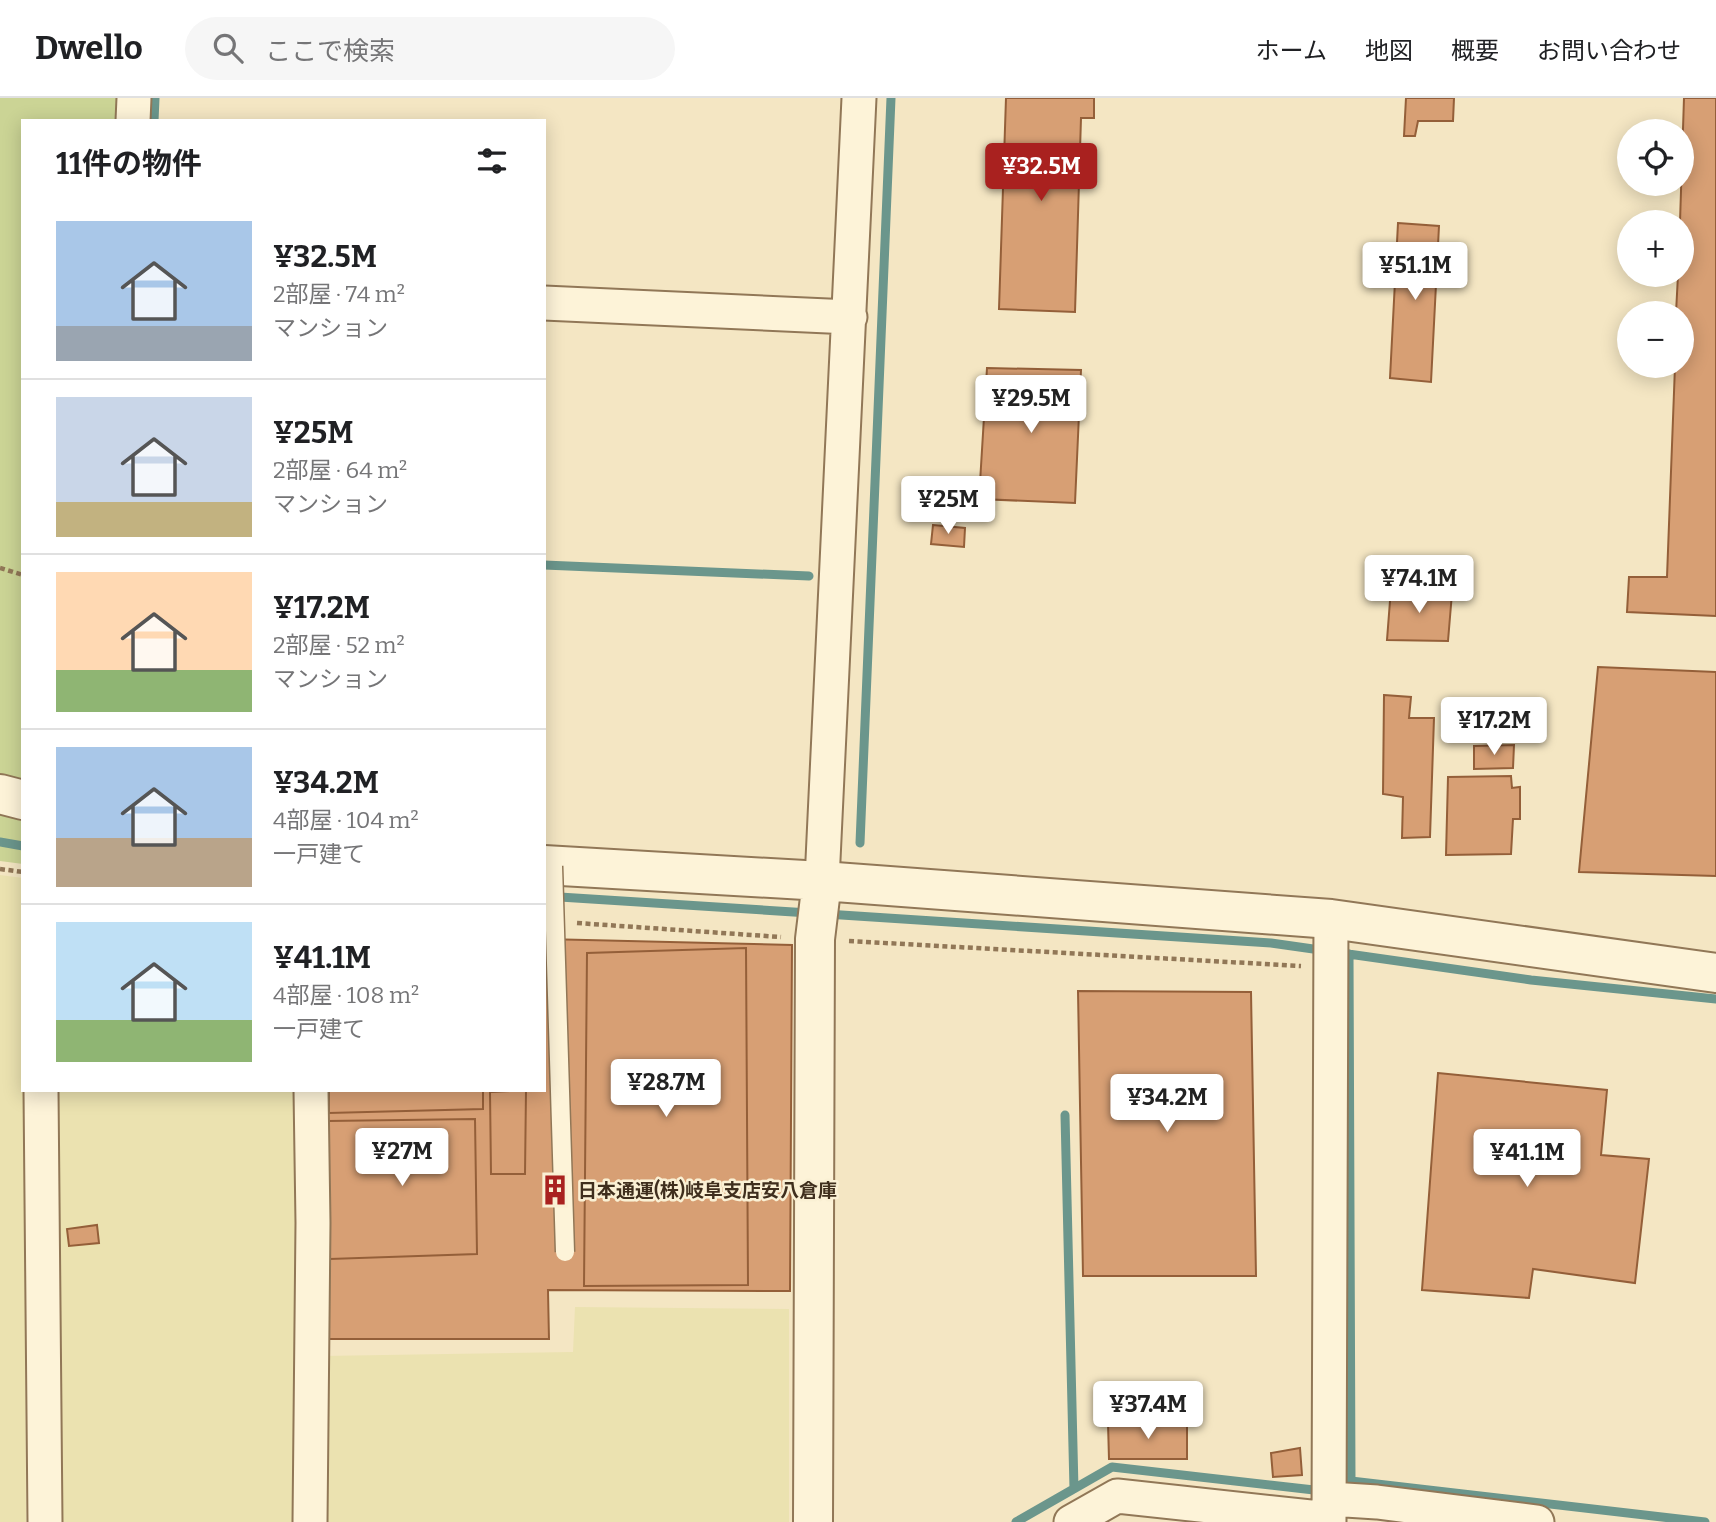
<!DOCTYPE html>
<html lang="ja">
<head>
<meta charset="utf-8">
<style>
	:root { --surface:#fff; --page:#f6f6f6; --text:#202124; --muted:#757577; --line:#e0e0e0; --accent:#a9211f }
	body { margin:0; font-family:Bitter,"Noto Sans JP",serif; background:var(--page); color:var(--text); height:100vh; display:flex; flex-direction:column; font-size:26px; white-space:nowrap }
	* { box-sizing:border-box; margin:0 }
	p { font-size:23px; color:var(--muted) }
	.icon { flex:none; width:38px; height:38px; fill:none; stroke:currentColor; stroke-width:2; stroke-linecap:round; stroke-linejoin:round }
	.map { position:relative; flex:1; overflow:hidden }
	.drawer { position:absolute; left:21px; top:21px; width:525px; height:973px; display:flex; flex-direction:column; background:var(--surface); border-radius:0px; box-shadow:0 4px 18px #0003 }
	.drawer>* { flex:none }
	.tools { position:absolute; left:1617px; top:21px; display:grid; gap:14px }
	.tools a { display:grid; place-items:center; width:77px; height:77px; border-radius:50%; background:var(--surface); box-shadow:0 4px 18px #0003; font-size:35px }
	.price { position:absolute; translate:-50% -60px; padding:0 16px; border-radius:7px; background:#fff; color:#222; font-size:23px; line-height:46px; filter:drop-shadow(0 2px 4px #0008) }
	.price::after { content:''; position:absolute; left:50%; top:42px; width:21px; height:16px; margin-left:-10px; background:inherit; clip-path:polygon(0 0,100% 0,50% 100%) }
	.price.current { background:var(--accent); color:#fff }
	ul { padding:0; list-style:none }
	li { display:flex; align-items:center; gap:21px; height:175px; padding:0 35px }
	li+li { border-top:2px solid var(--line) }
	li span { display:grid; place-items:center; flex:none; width:196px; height:140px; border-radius:0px; color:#555 }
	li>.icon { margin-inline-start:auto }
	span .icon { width:84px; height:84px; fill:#fffc; stroke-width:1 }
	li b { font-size:30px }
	h2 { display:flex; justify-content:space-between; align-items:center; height:84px; padding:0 35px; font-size:30px }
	header { display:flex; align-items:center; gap:42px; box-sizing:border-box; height:98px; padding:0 35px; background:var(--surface); border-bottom:2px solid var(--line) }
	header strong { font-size:33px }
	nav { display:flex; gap:38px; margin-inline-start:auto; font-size:24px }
	.search { width:490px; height:63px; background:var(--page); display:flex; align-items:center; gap:18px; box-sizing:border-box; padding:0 24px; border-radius:38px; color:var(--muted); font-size:26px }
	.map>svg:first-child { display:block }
	.farmland { fill:#ebe2b0 }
	.green { fill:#cbd495 }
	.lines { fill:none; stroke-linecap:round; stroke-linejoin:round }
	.stream { stroke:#6b968c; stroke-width:9 }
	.building { fill:#d79f74; stroke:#945f39; stroke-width:2 }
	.minor-casing { stroke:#917757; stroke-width:37 }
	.tertiary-casing { stroke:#917757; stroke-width:42 }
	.path { stroke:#917757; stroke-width:4.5; stroke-dasharray:5 3.5; stroke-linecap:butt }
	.minor { stroke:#fdf3d8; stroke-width:33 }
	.tertiary { stroke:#fdf3d8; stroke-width:38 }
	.service-bridge-casing { stroke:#917757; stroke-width:21; stroke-linecap:butt }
	.service-bridge { stroke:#fdf3d8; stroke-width:18 }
	.labels { text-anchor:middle; stroke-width:5; stroke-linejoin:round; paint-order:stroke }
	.poi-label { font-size:19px; font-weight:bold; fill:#3f2e1d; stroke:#faf0d4; text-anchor:start }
</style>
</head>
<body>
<header>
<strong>Dwello</strong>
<div class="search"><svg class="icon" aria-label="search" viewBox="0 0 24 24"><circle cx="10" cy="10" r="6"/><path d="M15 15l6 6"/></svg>ここで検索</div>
<nav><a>ホーム</a><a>地図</a><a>概要</a><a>お問い合わせ</a></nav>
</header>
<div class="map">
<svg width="1716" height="1424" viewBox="0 0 1716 1424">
	<rect width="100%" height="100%" fill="#f4e6c3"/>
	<path class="farmland" d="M0 777 23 780 26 1424H0Z
		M51 992H301L300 1424H54Z
		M575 1209 789 1211V1424H321L322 1258 573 1254Z"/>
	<path class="green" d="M0 0H124L123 23H23V684L0 677Z
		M0 710 23 717V766L0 763Z"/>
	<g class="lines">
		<path class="stream" d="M154 23 155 0
			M544 467 809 478
			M0 744 23 748
			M860 745 891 0
			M544 798 809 815
			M826 816 1271 845 1531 882 1716 901
			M1349 856 1351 1383 1705 1424
			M1065 1017 1074 1391
			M1016 1424 1112 1369 1314 1392 1323 1387"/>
	</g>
	<path class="building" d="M1006 0H1094V20H1081L1075 214 999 211Z
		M1406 0H1454L1453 23H1418L1415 38H1404Z
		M1684 0H1716V518L1627 514 1629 479H1667L1675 268H1682V215H1676L1678 177H1682V124H1680Z
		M1398 125 1439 128 1431 284 1390 280Z
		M987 270 1081 272 1075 405 979 401Z
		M933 427 965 430 964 449 931 446Z
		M1391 490 1452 495 1448 543 1387 542Z
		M1598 569 1716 574V778L1579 774Z
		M1384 597 1411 599 1409 620H1434L1430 739 1402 740 1403 699 1383 696Z
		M1514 647 1513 670 1474 671V648Z
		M1511 678 1512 690 1520 689V721H1513L1511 756 1446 757 1448 679Z
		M544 841 792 847 790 1193 548 1192 549 1241H320L319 992H544Z
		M746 850 748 1187 584 1188 587 855Z
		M1078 893 1251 894 1256 1178H1083Z
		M1438 975 1607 992 1601 1057 1649 1061 1635 1185 1533 1171 1529 1200 1422 1192Z
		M329 992H483V1011L329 1015Z
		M526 992 525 1076H491L490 994Z
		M475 1021 477 1156 330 1161 328 1023Z
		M97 1127 99 1145 69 1148 67 1131Z
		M1108 1325H1187V1361H1109Z
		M1300 1350 1302 1377 1273 1379 1271 1355Z"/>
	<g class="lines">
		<g class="minor-casing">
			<path id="minor" d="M133 23 134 0
				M544 205 850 219
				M822 783 859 0
				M41 992 45 1424
				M1330 1401 1377 1404 1537 1424
				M310 1424 313 1125 311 992
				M1071 1424 1117 1398 1329 1421
				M1329 1424 1331 821"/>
		</g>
		<g class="tertiary-casing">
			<path id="tertiary" d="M0 696 23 702
				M544 767 822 783 1331 821 1716 875
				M813 1424 815 841 822 783"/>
		</g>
		<path class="path" d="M0 470 23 477
			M0 771 23 774
			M577 825 781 839
			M849 843 1301 868"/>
		<use href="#minor" class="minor"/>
		<use href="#tertiary" class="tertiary"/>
		<g class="service-bridge-casing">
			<path id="service-bridge" d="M553 768 565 1154"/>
		</g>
		<use href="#service-bridge" class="service-bridge"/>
	</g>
	<defs>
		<g id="building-bare" transform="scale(2.415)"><path d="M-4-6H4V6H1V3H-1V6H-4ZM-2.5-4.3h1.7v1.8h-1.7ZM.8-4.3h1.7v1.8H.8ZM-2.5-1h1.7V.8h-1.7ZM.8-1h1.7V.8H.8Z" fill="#a9211f" stroke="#faf0d4" stroke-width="2.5" paint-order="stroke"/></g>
	</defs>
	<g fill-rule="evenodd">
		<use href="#building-bare" x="555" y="1092"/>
	</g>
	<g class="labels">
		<g class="poi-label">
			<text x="578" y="1099">日本通運(株)岐阜支店安八倉庫</text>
		</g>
	</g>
</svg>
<div class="tools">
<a><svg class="icon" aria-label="locate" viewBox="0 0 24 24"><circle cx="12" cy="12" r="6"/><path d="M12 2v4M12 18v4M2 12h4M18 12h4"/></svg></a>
<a>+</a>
<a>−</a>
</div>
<b class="price current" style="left:1041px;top:105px">¥32.5M</b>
<b class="price" style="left:1415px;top:204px">¥51.1M</b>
<b class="price" style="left:1031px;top:337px">¥29.5M</b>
<b class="price" style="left:948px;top:438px">¥25M</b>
<b class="price" style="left:1419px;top:517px">¥74.1M</b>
<b class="price" style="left:1494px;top:659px">¥17.2M</b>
<b class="price" style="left:666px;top:1021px">¥28.7M</b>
<b class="price" style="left:1167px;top:1036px">¥34.2M</b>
<b class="price" style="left:402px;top:1090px">¥27M</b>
<b class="price" style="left:1527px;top:1091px">¥41.1M</b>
<b class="price" style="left:1148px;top:1343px">¥37.4M</b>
<section class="drawer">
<h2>11件の物件<svg class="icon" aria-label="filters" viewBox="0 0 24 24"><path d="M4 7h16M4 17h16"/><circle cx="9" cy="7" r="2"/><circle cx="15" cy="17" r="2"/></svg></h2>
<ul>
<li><span style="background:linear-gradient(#a9c7e8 75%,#9aa5b1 0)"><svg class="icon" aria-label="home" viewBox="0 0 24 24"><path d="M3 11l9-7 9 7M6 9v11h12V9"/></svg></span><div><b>¥32.5M</b><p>2部屋 · 74 m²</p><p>マンション</p></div></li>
<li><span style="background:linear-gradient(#c9d6e8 75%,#c2b280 0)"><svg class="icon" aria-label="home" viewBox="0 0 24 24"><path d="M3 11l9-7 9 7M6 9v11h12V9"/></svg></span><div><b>¥25M</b><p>2部屋 · 64 m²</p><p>マンション</p></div></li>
<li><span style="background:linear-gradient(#ffd9b3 70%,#8fb573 0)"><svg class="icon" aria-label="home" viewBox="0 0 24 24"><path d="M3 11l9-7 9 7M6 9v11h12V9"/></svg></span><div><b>¥17.2M</b><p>2部屋 · 52 m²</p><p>マンション</p></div></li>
<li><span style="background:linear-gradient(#a9c7e8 65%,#b9a48a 0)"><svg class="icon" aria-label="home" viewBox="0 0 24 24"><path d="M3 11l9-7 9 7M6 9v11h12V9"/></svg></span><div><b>¥34.2M</b><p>4部屋 · 104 m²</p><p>一戸建て</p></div></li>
<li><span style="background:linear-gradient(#bfe0f5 70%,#8fb573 0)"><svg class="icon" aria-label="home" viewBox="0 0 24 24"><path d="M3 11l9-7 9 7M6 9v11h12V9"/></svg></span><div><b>¥41.1M</b><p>4部屋 · 108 m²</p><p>一戸建て</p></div></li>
</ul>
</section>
</div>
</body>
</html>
